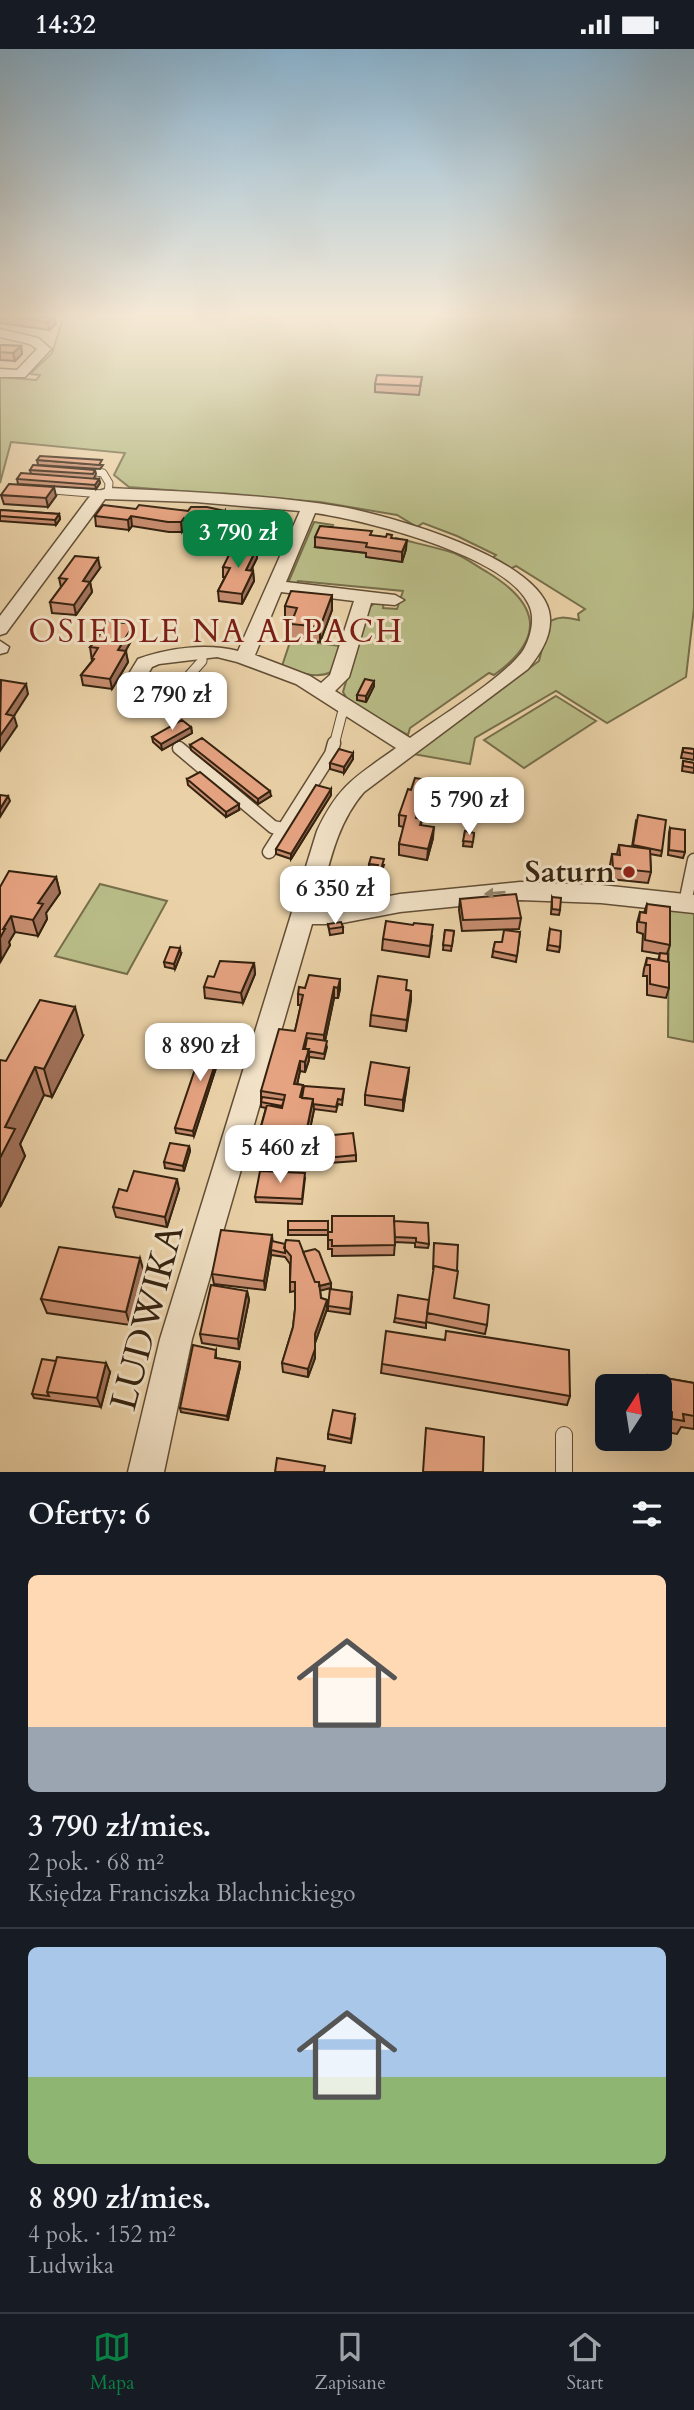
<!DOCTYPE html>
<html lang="pl">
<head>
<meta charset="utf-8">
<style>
	:root { --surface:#171b24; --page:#20242c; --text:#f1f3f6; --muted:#9ea1a6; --line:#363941; --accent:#0b8043 }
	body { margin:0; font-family:Cardo,serif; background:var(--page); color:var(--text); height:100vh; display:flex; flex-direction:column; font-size:26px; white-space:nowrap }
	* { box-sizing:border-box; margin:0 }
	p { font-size:23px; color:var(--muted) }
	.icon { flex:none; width:38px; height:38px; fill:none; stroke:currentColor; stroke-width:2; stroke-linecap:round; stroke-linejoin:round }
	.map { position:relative; height:1423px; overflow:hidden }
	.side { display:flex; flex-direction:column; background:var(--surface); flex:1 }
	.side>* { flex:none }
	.needle { width:46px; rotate:12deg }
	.fabs { position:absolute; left:595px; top:1325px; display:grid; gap:14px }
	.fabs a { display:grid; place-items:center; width:77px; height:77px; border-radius:10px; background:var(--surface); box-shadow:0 7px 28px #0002; font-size:35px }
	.price { position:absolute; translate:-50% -60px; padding:0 16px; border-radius:14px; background:#fff; color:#222; font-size:23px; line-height:46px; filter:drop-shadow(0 2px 4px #0008) }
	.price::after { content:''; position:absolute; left:50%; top:42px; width:21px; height:16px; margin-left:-10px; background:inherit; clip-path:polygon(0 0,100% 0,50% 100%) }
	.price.active { background:var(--accent); color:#fff }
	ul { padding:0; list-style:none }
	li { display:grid; align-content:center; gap:14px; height:371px; padding:0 28px }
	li+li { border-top:2px solid var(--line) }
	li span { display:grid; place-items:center; height:217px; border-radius:10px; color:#555 }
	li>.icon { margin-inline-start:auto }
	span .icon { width:126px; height:126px; fill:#fffc; stroke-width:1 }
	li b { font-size:30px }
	h2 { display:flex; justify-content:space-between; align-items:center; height:84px; padding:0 28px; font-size:30px }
	.status { display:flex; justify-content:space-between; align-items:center; height:49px; padding:0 35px; background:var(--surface); direction:ltr }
	.status svg { height:19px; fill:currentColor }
	.menu { display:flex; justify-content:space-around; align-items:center; height:98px; border-top:2px solid var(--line); background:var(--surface); font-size:19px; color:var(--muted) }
	.menu a { display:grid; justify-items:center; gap:4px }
	.menu .active { color:var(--accent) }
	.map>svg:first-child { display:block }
	.green { fill:#b8bb86; stroke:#766e4a; stroke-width:2 }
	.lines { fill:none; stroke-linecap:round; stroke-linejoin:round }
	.service-far3-casing { stroke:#624e35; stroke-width:9 }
	.service-far2-casing { stroke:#624e35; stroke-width:11 }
	.service-far1-casing { stroke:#624e35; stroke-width:15 }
	.service-casing { stroke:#624e35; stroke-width:18 }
	.minor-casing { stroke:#624e35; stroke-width:3 }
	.service-far3 { stroke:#f1e1c6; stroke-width:7 }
	.service-far2 { stroke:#f1e1c6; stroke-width:9 }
	.service-far1 { stroke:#f1e1c6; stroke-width:12 }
	.service { stroke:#f1e1c6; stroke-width:16 }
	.minor { fill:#f1e1c6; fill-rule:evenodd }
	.wall { fill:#c68c6f; stroke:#34220f; stroke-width:2 }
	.shaded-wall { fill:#a1725a; stroke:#34220f; stroke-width:2 }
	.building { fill:#e6a381; stroke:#34220f; stroke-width:2 }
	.oneway { fill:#92826a }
	.poi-dot { fill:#8f2418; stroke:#f1e1c6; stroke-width:2.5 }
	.labels { text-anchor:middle; stroke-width:6; stroke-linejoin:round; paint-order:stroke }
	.poi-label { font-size:30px; font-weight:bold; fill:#34220f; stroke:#f1e1c6; text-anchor:end }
	.neighbourhood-label { font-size:32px; letter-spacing:2px; fill:#7a1f14; stroke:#f1e1c6 }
	.near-street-label { font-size:37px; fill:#34220f; stroke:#f1e1c6 }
</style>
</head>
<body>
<div class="status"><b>14:32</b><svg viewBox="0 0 49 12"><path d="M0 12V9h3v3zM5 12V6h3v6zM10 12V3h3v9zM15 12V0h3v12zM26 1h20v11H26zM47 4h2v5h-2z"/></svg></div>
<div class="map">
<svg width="694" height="1423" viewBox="0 0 694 1423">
	<rect width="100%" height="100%" fill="#ead1a7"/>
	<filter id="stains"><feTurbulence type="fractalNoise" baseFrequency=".00286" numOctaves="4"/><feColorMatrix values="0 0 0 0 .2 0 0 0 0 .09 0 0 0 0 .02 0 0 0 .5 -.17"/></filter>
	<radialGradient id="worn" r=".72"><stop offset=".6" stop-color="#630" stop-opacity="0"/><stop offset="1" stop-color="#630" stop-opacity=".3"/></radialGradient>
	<path class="green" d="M63 269H694V559L686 628 607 674 556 642 475 689 470 715 413 705 539 612 549 573C559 566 568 569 579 571L578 565 585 560 516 517 508 521 490 511 496 506 457 487 423 474 417 478 397 466 320 453 129 438 114 426 125 404 11 393 0 434V328L36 331 40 326 30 325 52 304Z
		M314 473 333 476 328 487 315 498 367 504 366 508 402 513 392 499 396 489C415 494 435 498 454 504 465 508 476 517 487 523 540 555 546 589 494 626L489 624 410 679 408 686 348 652 343 643 367 560 375 554 384 553 383 559 397 560 403 542 298 532 296 536 288 534Z
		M291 590 340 597 331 623C318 630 295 624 282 617Z
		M556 647 596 672 524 719 484 691Z
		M100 835 167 852 127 925 55 907Z
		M669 860 694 863V993L668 988Z"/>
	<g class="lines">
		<g class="service-far3-casing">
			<path id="service-far3" d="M82 421 103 424 109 434 108 444
				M41 440 102 445"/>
		</g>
		<g class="service-far2-casing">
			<path id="service-far2" d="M137 628 180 632 186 630 202 612V604
				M334 696 342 665 349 660"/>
		</g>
		<g class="service-far1-casing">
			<path id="service-far1" d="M179 699 273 778 283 780
				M269 803 331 705 334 694
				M685 854 694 811"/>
		</g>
		<g class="service-casing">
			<path id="service" d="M564 1386V1423"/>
		</g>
		<g class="minor-casing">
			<path id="minor" d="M0 280 38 289 51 300 25 328H0V320L17 321 37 300 30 295 0 288Z
				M108 439C186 443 265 445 342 458 391 467 536 508 549 562 554 584 541 604 528 620L364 743C336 775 329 817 318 857H337L400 845 520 833 601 836 694 846V864L601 854 520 851 400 863 337 875H312L192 1290 164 1423H128L160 1290 317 782C339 735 356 728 396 699L296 635 237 613 217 608 159 615 152 618 144 632 137 634 127 628 138 610C168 599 207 594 238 602L300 462 196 453 105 450 6 584 0 586V567L87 451 93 444ZM315 464C365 471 504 506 528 554 536 568 531 587 524 600 508 626 438 669 410 689L335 642 349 628 371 554 395 556 404 551 395 546 286 533ZM281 543 354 552 330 626 321 634 310 627 255 606Z
				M0 592 9 598 7 603 0 605Z"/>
		</g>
		<use href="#service-far3" class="service-far3"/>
		<use href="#service-far2" class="service-far2"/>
		<use href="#service-far1" class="service-far1"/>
		<use href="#service" class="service"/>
		<use href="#minor" class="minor"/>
	</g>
	<path class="wall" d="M0 269H54L56 275 49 281 0 274Z
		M0 296 21 297 22 305 15 312 0 311Z
		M422 328 419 346 375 343V335Z
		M37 411 103 416 100 420 38 416Z
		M30 421H95L96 425 94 429 99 430 100 434 96 440 18 435 17 430 31 425Z
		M1 446 56 447 48 458 4 455Z
		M136 460 188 462H225V471L219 483 185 479 182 483H169L132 477 129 481 96 477 95 467Z
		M0 461 59 465 60 470 56 476 0 472Z
		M372 487 392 489 406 500 402 513 366 508V504L315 498V488Z
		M257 499V509L251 521 253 522 254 532 242 555 219 552 218 542 225 528H223V518Z
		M100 519 90 533 92 543 76 566 52 564 50 553 61 538 59 529Z
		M332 546V561L320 593 291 590V573L285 572V557Z
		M135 585 125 602 128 613 112 640 83 636 81 626 92 612 90 598Z
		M374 632V637L366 653 357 651V646Z
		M191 678 192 684 162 701 153 693 152 688Z
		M190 696 271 747 258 755 191 701Z
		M683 699 694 700V711L681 709Z
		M353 704V710L344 724 330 720V714Z
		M683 712 694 714V724L682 722Z
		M187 730 239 761 226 768 188 736Z
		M451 735 450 746 447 758 424 754 419 770H422L421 776 433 789 427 811 399 806V795L404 778 399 777V766L411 741Z
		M331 740V746L291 810 276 805V800Z
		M636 772 662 802 661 807 650 805 651 823 648 834 610 830V816L612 805H617L619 796 632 798Z
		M670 779 685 803 683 809 668 806 669 784Z
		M465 782 474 784 472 798 463 797Z
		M369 815 384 816 381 825H377V821L369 820Z
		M56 828 60 844 46 864 47 870 38 887 15 883 9 893 10 896 0 912V838Z
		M552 848 560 861 559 866 551 865Z
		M460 850 521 869 519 880 462 882 459 861Z
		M647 855 670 896 667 905 669 939 666 949 647 946V927H643L644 920 647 909 658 911 660 905 642 902 643 885 637 883V874L640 863 644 864Z
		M328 875 343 878V884L330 886Z
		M550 880 560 898 559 903 547 901Z
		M445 881 454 882 451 902 443 901Z
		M520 883 516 913 492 908 495 893H502Z
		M432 887 429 908 382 901 383 890Z
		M181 905 175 920 165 918 164 913Z
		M254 914 255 925 243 954 205 949 204 938 214 928Z
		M340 930V940L338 949H334L325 992 327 998 324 1010 309 1008V1011L305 1023 300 1022 297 1035 303 1036V1041L344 1040 342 1056 338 1055 336 1063 314 1060 306 1099 279 1095 275 1112 256 1109 257 1092 266 1059 261 1058V1042L295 982 301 956H298V945L305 939Z
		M407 941 411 942 406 982 370 977 371 966Z
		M227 984H247L244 992 227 989Z
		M83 987 52 1048 44 1046 20 1095 25 1107 0 1158 6 1012Z
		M224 994 194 1087 176 1084 175 1079Z
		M409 1019 403 1062 365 1056V1046Z
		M314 1088 356 1106V1112L316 1115Z
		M189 1097 190 1102 184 1122 165 1119 164 1113Z
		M305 1129 302 1155 256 1153 255 1148Z
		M179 1140 167 1178 116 1168 113 1158 127 1142Z
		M328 1172V1183H332L394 1172 429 1195 428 1199 415 1198V1194L395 1193 394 1206 332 1207V1200H328V1186H288V1181Z
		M272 1186V1193L303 1203 331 1234V1239L320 1241 321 1249 327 1251V1260L315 1294V1309L308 1328 283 1323 282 1314 293 1278 295 1260V1242L290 1243V1215L285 1208 271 1206 265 1241 214 1235 212 1225Z
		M144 1223 130 1276 47 1264 41 1250Z
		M247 1242 249 1251 239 1300 202 1294 200 1285Z
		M352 1248 350 1265 328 1262V1257Z
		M454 1249 487 1276 485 1285 426 1273V1279L394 1273 395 1269Z
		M445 1291 570 1347 567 1356 381 1324 382 1315Z
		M216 1301V1309L240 1313V1318L228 1371 181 1363 180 1359Z
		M110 1323 101 1358 34 1349 32 1345Z
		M648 1326 694 1334V1380L681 1378 677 1385 666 1383V1375L660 1374V1337H643Z
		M355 1370 351 1394 328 1390V1385Z"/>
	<path class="shaded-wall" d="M52 269H54L56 275 49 281 47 273Z
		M21 297 22 305 15 312 13 304Z
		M99 430 100 434 96 440 95 436Z
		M54 438 56 447 48 458 46 449Z
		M225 462V471L219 483 218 473Z
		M59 465 60 470 56 476 55 471Z
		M131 467 132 477 129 481 128 471Z
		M184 469 185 479 182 483 181 473Z
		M407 491 406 500 402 513V503Z
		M257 499V509L246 531V521Z
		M98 509 100 519 90 533 92 543 76 566 74 556 83 532Z
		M253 522 254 532 242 555V545Z
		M332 546V561L320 593V578Z
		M134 575 135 585 120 612 118 601Z
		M126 602 128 613 112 640 110 630Z
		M374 632V637L366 653V647Z
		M26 635 28 645 14 667 17 677 0 702V687L6 665Z
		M191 678 192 684 162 701 161 695Z
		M353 704V710L344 724V718Z
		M451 735 450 746 447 758 448 748Z
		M331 740V746L291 810V805Z
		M270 742 271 747 258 755V750Z
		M424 743V754L416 780V769Z
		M8 747 10 752 0 768V760Z
		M239 755V761L226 768V763Z
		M434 778 433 789 427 811 428 800Z
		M56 828 60 844 46 864 47 870 38 887 33 871 38 854Z
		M11 867 15 883 9 893 10 896 1 912 0 889 3 880Z
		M180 899 181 905 175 920 174 915Z
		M254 914 255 925 243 954 241 944Z
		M340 930V940L338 949V939Z
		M334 938V949L324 997V986Z
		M411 942V952L406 982 407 971Z
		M75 958 83 987 52 1048 44 1020Z
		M224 988V994L194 1087 193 1082Z
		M309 1000V1011L305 1023V1013Z
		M300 1012V1022L295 1045 294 1035Z
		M35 1018 44 1046 20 1095 25 1107 0 1158V1109L5 1078Z
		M409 1019 408 1030 403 1062V1051Z
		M313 1050 314 1061 306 1099 305 1089Z
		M278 1085 279 1095 276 1105 275 1095Z
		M189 1097 190 1102 184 1122 183 1117Z
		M177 1130 179 1140 167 1178 165 1168Z
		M272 1186 273 1196 271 1201V1206L265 1241 264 1232Z
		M140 1209 144 1223 130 1276 126 1263Z
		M331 1234V1239L315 1243V1238Z
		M247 1242 249 1251 239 1300 238 1290Z
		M327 1251V1260L315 1294V1309L308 1328V1320L315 1285Z
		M240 1313V1318L228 1371 227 1367Z
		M106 1314 110 1323 101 1358 97 1349Z"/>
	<path class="building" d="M19 269H52L47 273Z
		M0 296 21 297 13 304 0 303Z
		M377 326 422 328 420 337 375 335Z
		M40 407 102 411 99 416 37 411Z
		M33 416 95 421 93 425 30 421Z
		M21 424 99 430 95 436 17 430Z
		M9 435 54 438 46 449 1 446Z
		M103 456 136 460 139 456 188 462 191 458H207L225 462 218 473 184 469 181 473H168L131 467 128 471 95 467Z
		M0 461H1L59 465 55 471 0 467Z
		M320 477 372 482 370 486 386 488 387 485 392 486 391 489 407 491 402 503 366 498 367 494 315 488Z
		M234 496 257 499 246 521 253 522 242 545 218 542 230 519 223 518Z
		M75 507 98 509 83 532 90 533 74 556 50 553 67 530 59 529Z
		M291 542 332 546 320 578 291 575 297 559 285 557Z
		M106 572 134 575 118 601 126 602 110 630 81 626 94 610 92 609 98 599 90 598 98 589Z
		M365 630 374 632 366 647 357 646Z
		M1 631 26 635 6 665 14 667 0 687Z
		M182 671 191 678 161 695 152 688Z
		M202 689 270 742 258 750 190 696Z
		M683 699 694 700V705L683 703Z
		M339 700 353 704 344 718 330 714Z
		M683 712 694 714V719L683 717Z
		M200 723 239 755 226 763 187 730Z
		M415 729 451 735 448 748 424 743 416 769 422 770 420 776 434 778 428 800 399 795 406 767 399 766 408 740 411 741Z
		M316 736 331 740 291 805 276 800Z
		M0 746 8 747 0 760Z
		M638 766 666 771 662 802 633 796Z
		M670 779 685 781V803L669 801Z
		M465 782 474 784 473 793 463 792Z
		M619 796 650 800 651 823 613 819 612 805 620 806Z
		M371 808 384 810 381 820 377 819 378 816 369 815Z
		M9 822 56 828 38 854 43 855 33 871 11 867 3 880H5L0 889V838Z
		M516 845 521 869 463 871 460 850Z
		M552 848 561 849 560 861 552 860Z
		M647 855 670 858V896L645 891 646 874 639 873 640 863 646 864Z
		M386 872 413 876 414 874 433 876 430 897 383 890Z
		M341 873 343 878 329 880 328 875Z
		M550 880 561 882 560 898 548 896Z
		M445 881 454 882 452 897 443 896Z
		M504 881 520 883 517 907 493 902 495 893H502Z
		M170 898 180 899 174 915 164 913Z
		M660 904 668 905V913L659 911Z
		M647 909 669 913V939L650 935V916H646Z
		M220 912 254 914 241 944 204 938 208 927 214 928Z
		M309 926 340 930 338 939 334 938 324 986 307 984 303 1000H309L305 1013 300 1012 294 1035 303 1036 300 1048 313 1050 305 1089 278 1085 275 1095 257 1092 267 1056 282 1059 285 1046 261 1042 279 980 295 982 303 946 298 945 299 938 305 939Z
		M378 927 407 931 406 941 411 942 407 971 371 966Z
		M40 951 75 958 44 1020 35 1018 5 1078 15 1080 0 1109V1011L6 1012Z
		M229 976 247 979 244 987 227 984Z
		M207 985 224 988 193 1082 175 1079Z
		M307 989 327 992 324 1005 308 1002 309 1000H305Z
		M371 1013 409 1019 403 1051 365 1046Z
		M304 1037 344 1040 342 1051 338 1050 336 1058 313 1055V1050L302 1049Z
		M262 1048 284 1051 282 1057 261 1053Z
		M353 1084 356 1106 316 1110 314 1088Z
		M170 1094 189 1097 183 1117 164 1113Z
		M257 1097 276 1100 274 1107 255 1103Z
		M134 1122 177 1130 165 1168 113 1158 119 1140 127 1142Z
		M260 1122 305 1124 302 1150 255 1148Z
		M332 1167H394L395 1196 332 1197V1191H328V1183H332Z
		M288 1172H328V1181H288Z
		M394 1172 428 1174 429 1195 416 1193V1189L395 1188Z
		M221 1181 272 1186 264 1232 212 1225Z
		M286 1191 299 1192 315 1233H319L321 1249 327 1251 315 1285V1300L308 1320 282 1314 293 1278 295 1260V1233H290L291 1207 284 1199Z
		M272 1192 285 1195V1204L271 1201Z
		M434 1194 458 1196 457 1222 434 1217 433 1221Z
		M59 1198 140 1209 126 1263 41 1250Z
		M315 1200 319 1203 331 1234 319 1237V1233H315L303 1203Z
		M434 1217 458 1222 454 1249 489 1256 487 1276 427 1264Z
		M211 1236 247 1242 238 1290 200 1285Z
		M330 1240 352 1243 350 1260 328 1257Z
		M398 1246 429 1251 426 1274 395 1269Z
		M386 1282 445 1291 446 1282 569 1301 570 1347 382 1315Z
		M193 1296 216 1301 215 1309 240 1313 227 1367 180 1359Z
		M57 1308 106 1314 97 1349 47 1343Z
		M42 1310 56 1312 47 1343 49 1347 32 1345Z
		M648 1326 694 1334V1367L683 1365 684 1372 672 1370V1363L660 1360V1337H648Z
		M333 1361 355 1365 351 1390 328 1385Z
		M426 1379 484 1388 483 1423H423Z
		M277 1409 325 1417 324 1423H275Z"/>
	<defs><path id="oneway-solid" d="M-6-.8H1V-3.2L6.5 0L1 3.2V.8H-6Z" transform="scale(1.75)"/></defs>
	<use class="oneway" href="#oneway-solid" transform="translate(495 844) rotate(175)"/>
	<linearGradient id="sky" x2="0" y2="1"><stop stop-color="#89b4d1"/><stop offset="0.57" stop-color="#f6ead7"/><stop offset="1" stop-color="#f6ead7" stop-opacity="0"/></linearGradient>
	<rect width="694" height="468" fill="url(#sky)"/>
	<circle class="poi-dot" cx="629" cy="823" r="7"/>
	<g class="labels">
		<g class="poi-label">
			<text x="615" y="833">Saturn</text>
		</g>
		<g class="neighbourhood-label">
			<text x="216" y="593">OSIEDLE NA ALPACH</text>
		</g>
		<g class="near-street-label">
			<text transform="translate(146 1268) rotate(-75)" y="13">LUDWIKA</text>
		</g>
	</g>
	<rect width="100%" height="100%" filter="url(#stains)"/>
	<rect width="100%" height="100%" fill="url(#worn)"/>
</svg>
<div class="fabs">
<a><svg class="needle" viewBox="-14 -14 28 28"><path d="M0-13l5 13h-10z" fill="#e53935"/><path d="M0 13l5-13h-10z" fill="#9ea1a6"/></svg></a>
</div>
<b class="price active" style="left:238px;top:521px">3 790 zł</b>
<b class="price" style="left:172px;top:683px">2 790 zł</b>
<b class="price" style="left:469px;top:788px">5 790 zł</b>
<b class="price" style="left:335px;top:877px">6 350 zł</b>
<b class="price" style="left:200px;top:1034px">8 890 zł</b>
<b class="price" style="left:280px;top:1136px">5 460 zł</b>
</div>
<section class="side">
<h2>Oferty: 6<svg class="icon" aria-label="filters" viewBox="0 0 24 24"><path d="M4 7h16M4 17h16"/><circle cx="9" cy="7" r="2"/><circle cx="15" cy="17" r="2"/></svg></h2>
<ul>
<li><span style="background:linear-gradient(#ffd9b3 70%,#9aa5b1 0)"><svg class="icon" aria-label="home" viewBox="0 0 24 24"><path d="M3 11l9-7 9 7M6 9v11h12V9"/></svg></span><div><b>3 790 zł/mies.</b><p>2 pok. · 68 m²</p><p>Księdza Franciszka Blachnickiego</p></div></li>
<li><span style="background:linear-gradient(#a9c7e8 60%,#8fb573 0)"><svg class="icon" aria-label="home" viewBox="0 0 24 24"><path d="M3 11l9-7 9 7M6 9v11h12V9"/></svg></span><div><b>8 890 zł/mies.</b><p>4 pok. · 152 m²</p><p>Ludwika</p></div></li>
</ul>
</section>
<nav class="menu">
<a class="active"><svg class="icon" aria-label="map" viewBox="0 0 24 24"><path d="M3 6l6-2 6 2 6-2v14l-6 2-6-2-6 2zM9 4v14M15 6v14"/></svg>Mapa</a>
<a><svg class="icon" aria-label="saved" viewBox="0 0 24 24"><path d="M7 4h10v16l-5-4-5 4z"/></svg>Zapisane</a>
<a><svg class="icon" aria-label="home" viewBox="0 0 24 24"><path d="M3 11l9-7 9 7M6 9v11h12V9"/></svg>Start</a>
</nav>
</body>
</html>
